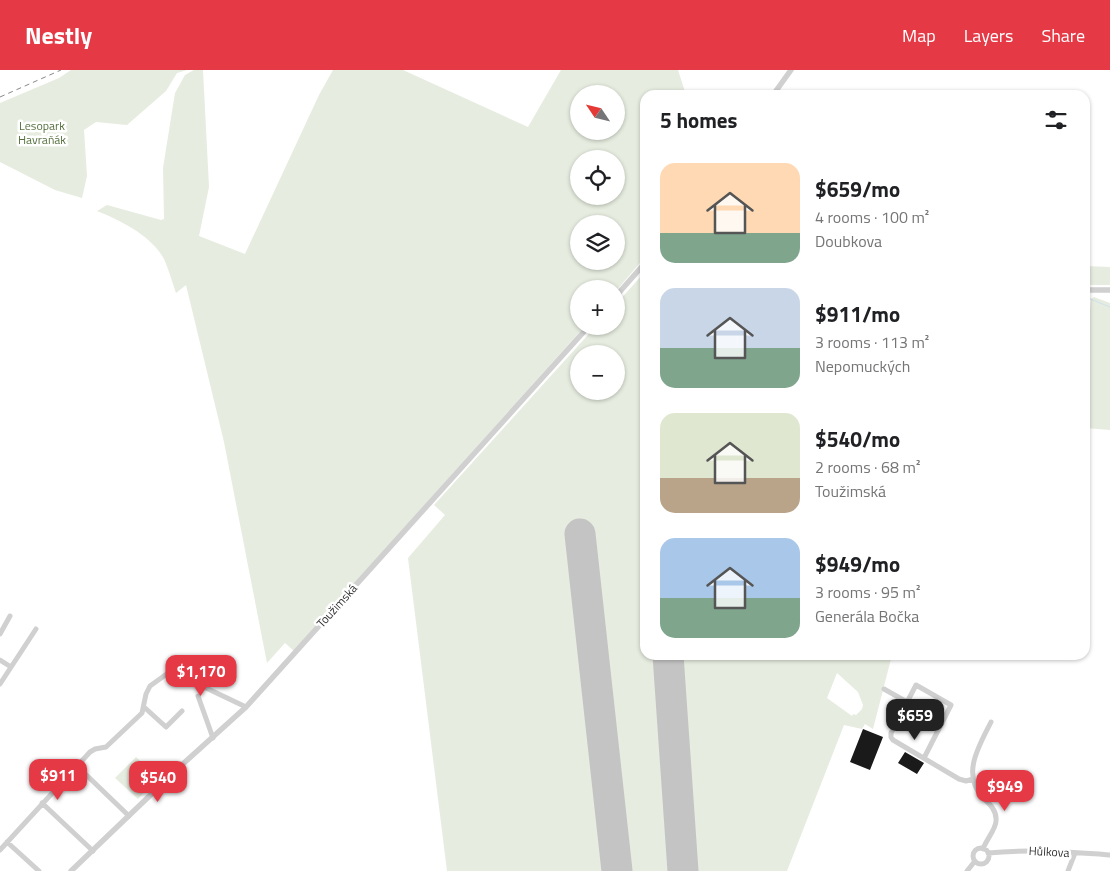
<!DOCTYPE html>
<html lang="en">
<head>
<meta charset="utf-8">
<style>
	:root { --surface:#fff; --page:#f6f6f6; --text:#202124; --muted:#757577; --accent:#e63946 }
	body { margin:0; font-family:"Titillium Web",sans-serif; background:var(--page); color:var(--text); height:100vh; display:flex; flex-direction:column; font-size:19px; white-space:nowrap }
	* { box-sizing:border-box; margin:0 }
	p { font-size:16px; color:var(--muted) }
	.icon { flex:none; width:28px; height:28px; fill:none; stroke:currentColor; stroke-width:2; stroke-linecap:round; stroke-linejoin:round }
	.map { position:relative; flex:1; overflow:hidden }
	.drawer { position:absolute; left:640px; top:20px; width:450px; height:570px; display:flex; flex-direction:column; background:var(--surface); border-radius:15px; box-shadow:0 1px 4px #0004 }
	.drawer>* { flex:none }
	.needle { width:32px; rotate:305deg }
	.fabs { position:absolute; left:570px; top:15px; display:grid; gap:10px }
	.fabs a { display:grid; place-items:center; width:55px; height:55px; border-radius:50%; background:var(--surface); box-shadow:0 1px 4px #0004; font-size:25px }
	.price { position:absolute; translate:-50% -42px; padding:0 11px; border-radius:10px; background:var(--accent); color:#fff; font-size:16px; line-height:32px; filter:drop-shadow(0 1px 2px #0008) }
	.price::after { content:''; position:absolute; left:50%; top:30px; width:15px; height:11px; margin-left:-8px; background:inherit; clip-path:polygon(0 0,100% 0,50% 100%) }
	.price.on { background:#222; color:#fff }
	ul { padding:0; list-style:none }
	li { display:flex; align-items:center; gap:15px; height:125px; padding:0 20px }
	li span { display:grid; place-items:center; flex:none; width:140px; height:100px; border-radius:15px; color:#555 }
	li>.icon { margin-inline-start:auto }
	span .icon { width:60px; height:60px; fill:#fffc; stroke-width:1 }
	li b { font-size:21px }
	h2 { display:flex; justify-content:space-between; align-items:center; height:60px; padding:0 20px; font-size:21px }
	header { display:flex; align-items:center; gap:30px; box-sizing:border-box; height:70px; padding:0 25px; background:var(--accent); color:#fff }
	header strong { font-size:24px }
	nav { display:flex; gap:28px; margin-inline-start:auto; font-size:18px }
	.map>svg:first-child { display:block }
	.green { fill:#e6ecdf; fill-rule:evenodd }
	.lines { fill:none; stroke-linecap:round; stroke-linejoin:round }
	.stream { stroke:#cfe2ee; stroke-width:1 }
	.runway { stroke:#c4c4c4; stroke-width:31 }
	.building { fill:#1a1a1a }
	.minor { stroke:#d0d0d0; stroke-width:5 }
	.tertiary { stroke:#d0d0d0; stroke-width:5.5 }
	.rail { stroke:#888; stroke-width:1; stroke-dasharray:5 4; stroke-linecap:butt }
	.labels { text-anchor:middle; stroke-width:5; stroke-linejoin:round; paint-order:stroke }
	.park-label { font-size:12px; fill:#56703f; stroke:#fff }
	.street-label { font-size:12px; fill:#333; stroke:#fff }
</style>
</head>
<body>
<header>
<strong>Nestly</strong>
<nav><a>Map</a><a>Layers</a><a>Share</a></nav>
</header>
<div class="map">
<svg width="1110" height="801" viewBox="0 0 1110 801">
	<rect width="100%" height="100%" fill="#fff"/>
	<path class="green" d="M71 0H187L177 3 166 21 127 55 96 52 84 60 87 106 82 128 55 120 0 92V33L59 8Z
		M194 0H203L209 117 199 166 245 184 319 25 333 0H403L528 57 561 0H678L686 25H645V187L616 221V219H579V256H585L294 581 285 573 267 593 224 372 186 215 176 223C172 212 169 200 164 189 152 166 120 150 97 141L107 135 161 150 164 149 163 98 175 23 185 5ZM579 24H616V61H579ZM579 89H616V126H579ZM579 154H616V191H579Z
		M1085 196 1110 197V215H1085Z
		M644 203 645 585H892L873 659 865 654 862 659 844 655 787 801H447L408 488 445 445 434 435 596 256H616V234ZM579 284H616V321H579ZM837 603 858 622 863 635 862 639 856 645 853 644 852 646 827 628Z
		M1094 227 1110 233V360L1085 358V298L1091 229Z
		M136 687 158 708 138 729 115 708Z"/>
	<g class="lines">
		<path class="stream" d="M1088 228 1110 237"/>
		<path class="runway" d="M580 464 617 801
			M668 585 683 801"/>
	</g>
	<path class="building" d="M863 659 883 667 870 700 850 692Z
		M905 682 924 693 917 704 898 693Z"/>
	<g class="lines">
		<path class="minor" d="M0 564 10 546
			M0 590 11 597
			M0 614 36 559
			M884 619 907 632
			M198 626 213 668
			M144 637 166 657 182 641
			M924 688 951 635 916 615 891 663V667L893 670 959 709 966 711 973 709
			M77 696 129 746
			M42 733 93 781
			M7 772 39 801
			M973 786a8 8 0 1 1 16 0a8 8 0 1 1-16 0Z
			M983 779C986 770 996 759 996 751 997 741 990 734 983 728 961 704 979 676 991 652
			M0 780 90 682 95 679 106 677 142 643 146 624 150 616 175 598 196 588 199 610 204 617 246 637
			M988 783C1029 779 1069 782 1110 785
			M967 801 975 791
			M1068 801 1075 783"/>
		<path class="tertiary" d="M773 25 791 0
			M1085 220H1110
			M616 226 645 193
			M71 801 185 692 246 637 589 256"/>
		<path class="rail" d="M0 27 61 0"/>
	</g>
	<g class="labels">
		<g class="park-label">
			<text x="42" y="60">Lesopark<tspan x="42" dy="14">Havraňák</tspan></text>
		</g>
		<g class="street-label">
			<text transform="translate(337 536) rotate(-48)" y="4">Toužimská</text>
			<text transform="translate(1049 782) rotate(3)" y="4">Hůlkova</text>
		</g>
	</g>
</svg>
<div class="fabs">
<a><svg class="needle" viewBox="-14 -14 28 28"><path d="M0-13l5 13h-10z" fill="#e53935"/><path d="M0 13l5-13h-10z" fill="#757577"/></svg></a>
<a><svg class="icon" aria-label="locate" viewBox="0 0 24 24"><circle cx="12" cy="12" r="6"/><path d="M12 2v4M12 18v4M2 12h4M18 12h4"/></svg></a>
<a><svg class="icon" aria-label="layers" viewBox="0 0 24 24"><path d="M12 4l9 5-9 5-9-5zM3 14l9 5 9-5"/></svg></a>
<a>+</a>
<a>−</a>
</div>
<b class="price" style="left:201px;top:627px">$1,170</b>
<b class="price on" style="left:915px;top:671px">$659</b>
<b class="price" style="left:58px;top:731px">$911</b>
<b class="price" style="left:158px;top:733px">$540</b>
<b class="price" style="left:1005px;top:742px">$949</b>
<section class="drawer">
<h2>5 homes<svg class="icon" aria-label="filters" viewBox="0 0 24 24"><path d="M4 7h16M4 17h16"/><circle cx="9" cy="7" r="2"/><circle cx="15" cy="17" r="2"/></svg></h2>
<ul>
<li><span style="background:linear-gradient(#ffd9b3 70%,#7fa58c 0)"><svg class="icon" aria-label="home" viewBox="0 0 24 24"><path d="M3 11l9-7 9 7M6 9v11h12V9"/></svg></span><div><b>$659/mo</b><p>4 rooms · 100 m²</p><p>Doubkova</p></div></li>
<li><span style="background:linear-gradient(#c9d6e8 60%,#7fa58c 0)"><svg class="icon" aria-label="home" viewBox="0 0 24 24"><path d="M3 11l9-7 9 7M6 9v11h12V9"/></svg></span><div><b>$911/mo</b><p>3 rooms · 113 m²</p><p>Nepomuckých</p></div></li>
<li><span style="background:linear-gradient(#dfe7d0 65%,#b9a48a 0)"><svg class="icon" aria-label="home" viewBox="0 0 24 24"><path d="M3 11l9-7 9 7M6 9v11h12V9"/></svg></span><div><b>$540/mo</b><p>2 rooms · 68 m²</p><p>Toužimská</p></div></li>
<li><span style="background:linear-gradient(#a9c7e8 60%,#7fa58c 0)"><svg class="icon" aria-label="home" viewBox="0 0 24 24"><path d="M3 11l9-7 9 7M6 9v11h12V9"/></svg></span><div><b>$949/mo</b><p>3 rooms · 95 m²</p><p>Generála Bočka</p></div></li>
</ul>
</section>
</div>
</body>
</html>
